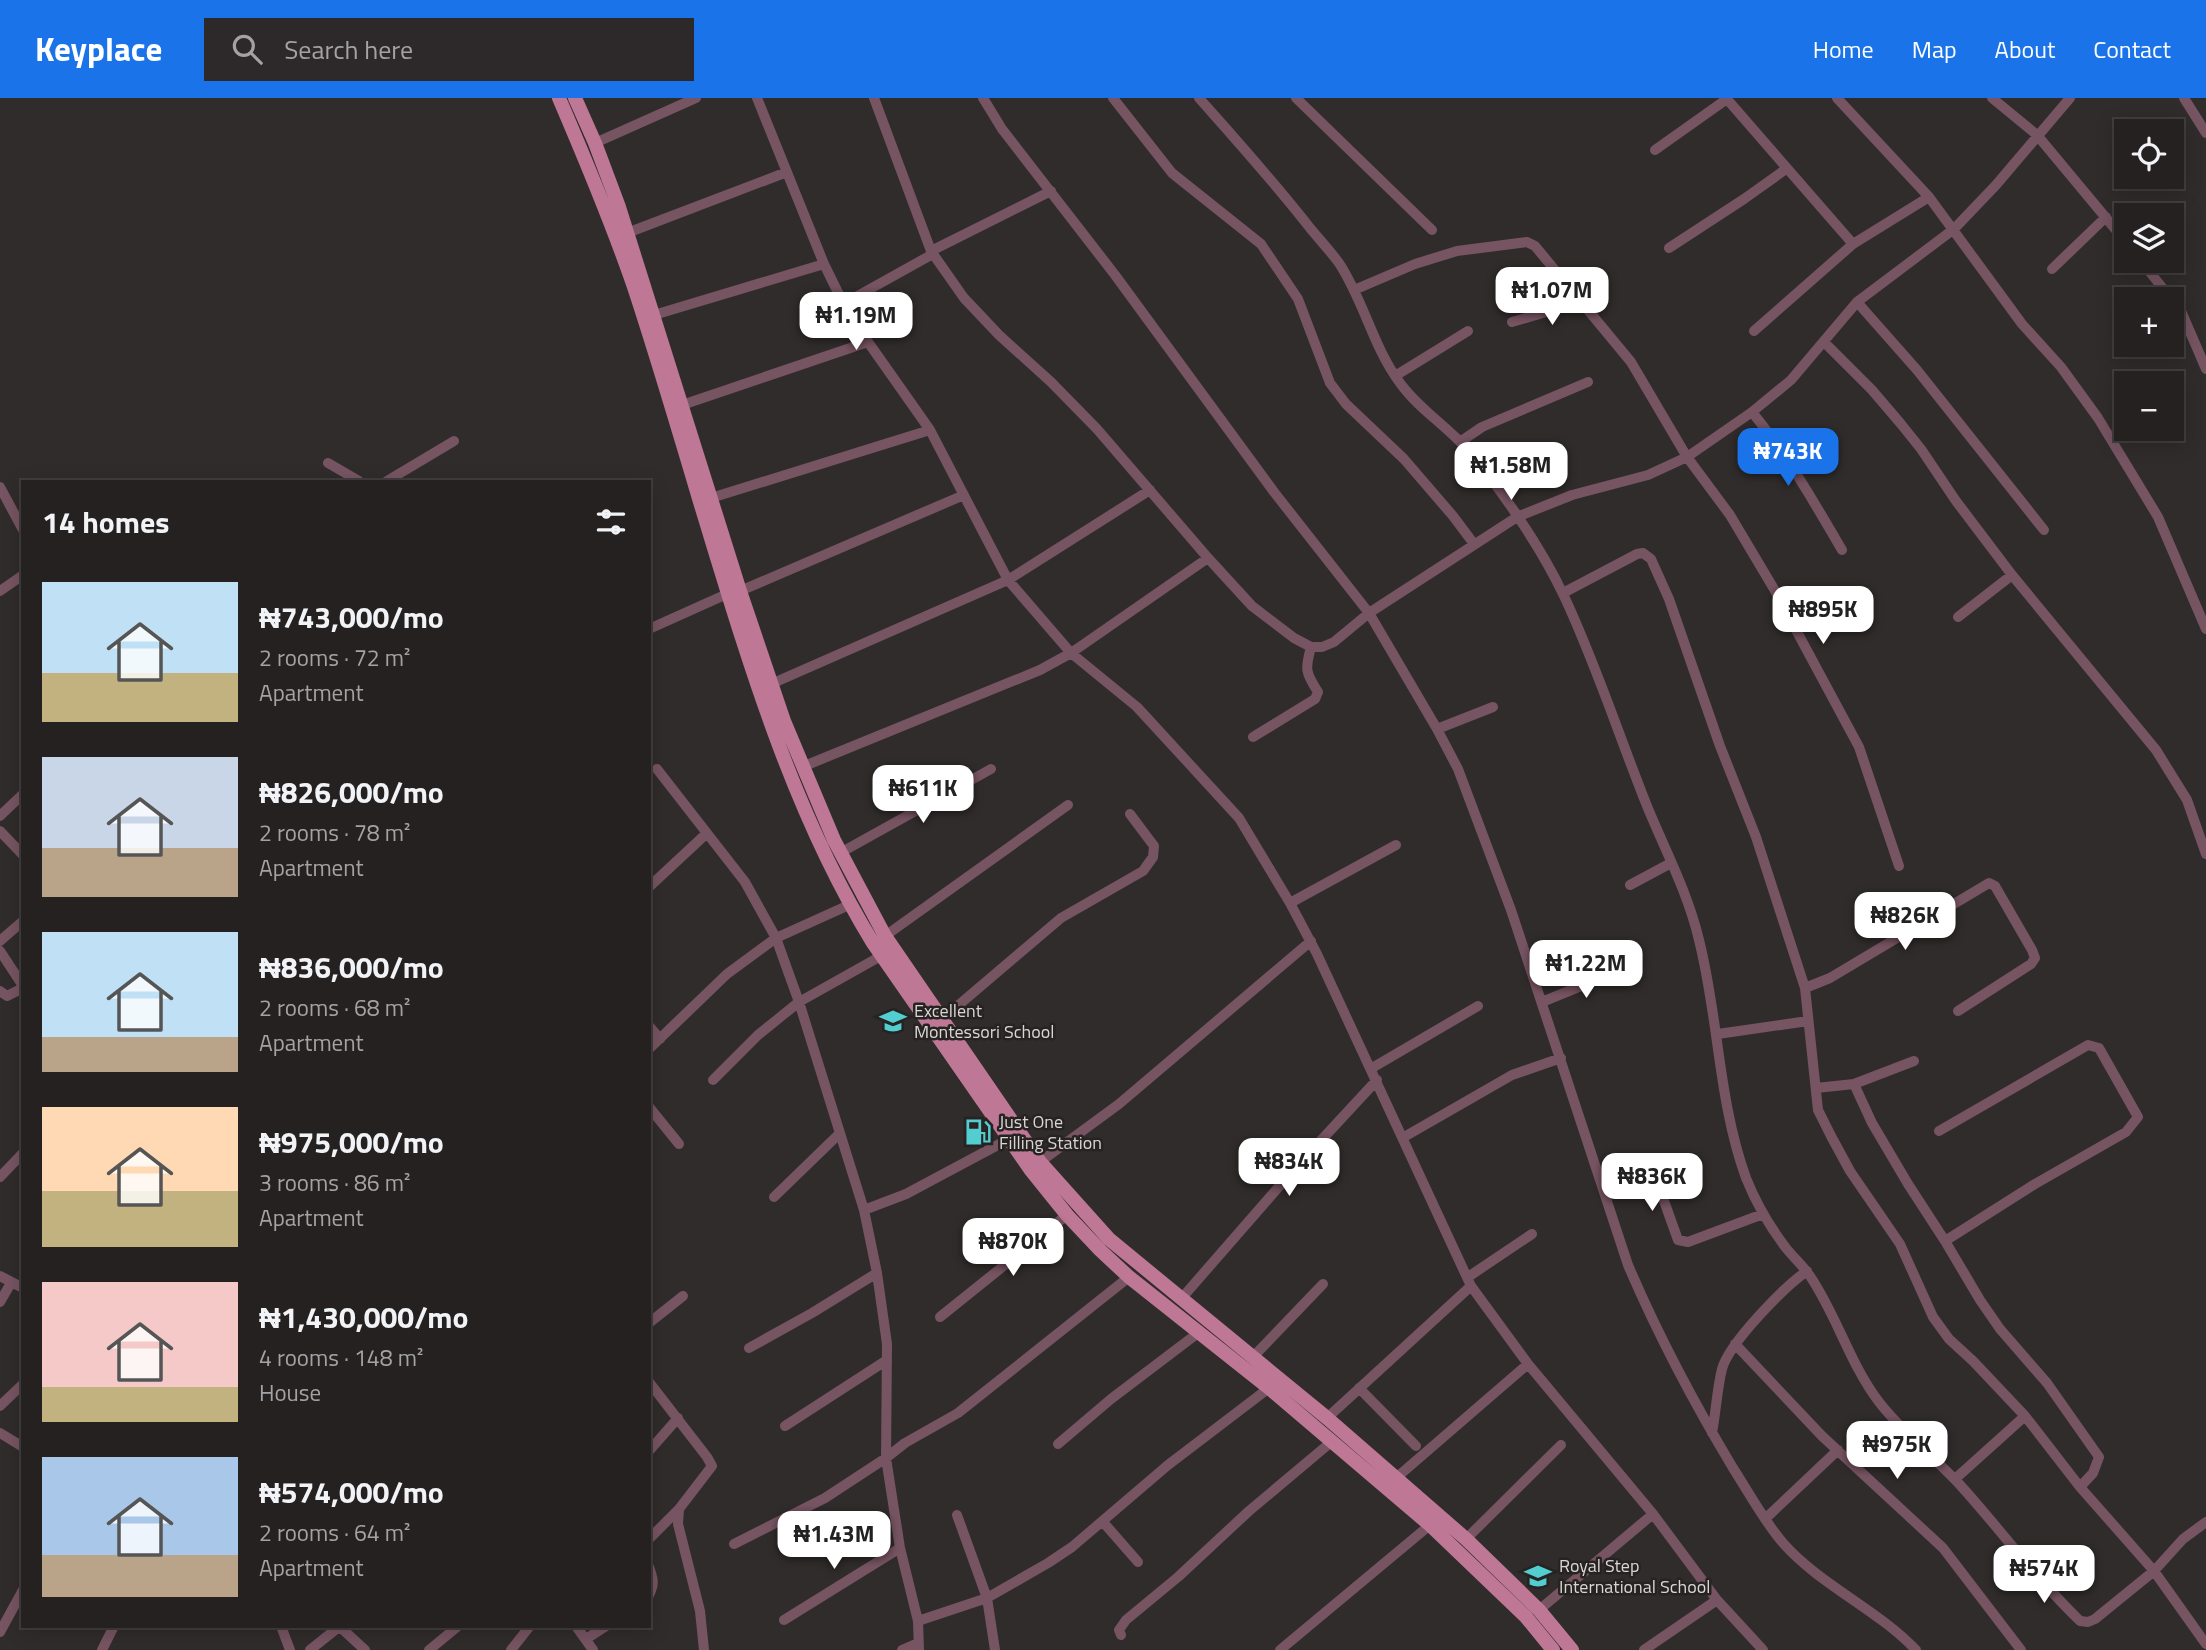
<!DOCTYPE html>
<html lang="en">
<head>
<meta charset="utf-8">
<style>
	:root { --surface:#252121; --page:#2d292a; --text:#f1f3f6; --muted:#a3a3a5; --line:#423e3f; --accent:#1a73e8 }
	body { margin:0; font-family:"Titillium Web",sans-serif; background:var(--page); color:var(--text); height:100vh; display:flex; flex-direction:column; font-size:26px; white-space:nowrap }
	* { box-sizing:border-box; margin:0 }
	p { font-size:23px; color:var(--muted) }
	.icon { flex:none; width:38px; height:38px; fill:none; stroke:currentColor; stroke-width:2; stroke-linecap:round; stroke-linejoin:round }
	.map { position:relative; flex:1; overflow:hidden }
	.sheet { position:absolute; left:21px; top:382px; width:630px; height:1148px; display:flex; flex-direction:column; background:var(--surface); border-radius:0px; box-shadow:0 4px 18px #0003,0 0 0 2px var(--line) }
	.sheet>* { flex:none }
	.controls { position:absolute; left:2114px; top:21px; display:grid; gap:14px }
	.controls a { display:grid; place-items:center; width:70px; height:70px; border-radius:0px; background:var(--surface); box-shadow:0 4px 18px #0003,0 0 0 2px var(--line); font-size:35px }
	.price { position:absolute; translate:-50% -60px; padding:0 16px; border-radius:14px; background:#fff; color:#222; font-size:23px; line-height:46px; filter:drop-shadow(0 2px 4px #0008) }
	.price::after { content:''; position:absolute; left:50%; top:42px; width:21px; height:16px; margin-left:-10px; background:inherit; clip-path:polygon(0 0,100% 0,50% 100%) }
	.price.current { background:var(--accent); color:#fff }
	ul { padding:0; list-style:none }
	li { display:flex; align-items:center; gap:21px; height:175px; padding:0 21px }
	li span { display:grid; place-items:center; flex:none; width:196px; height:140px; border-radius:0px; color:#555 }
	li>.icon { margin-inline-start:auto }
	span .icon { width:84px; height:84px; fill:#fffc; stroke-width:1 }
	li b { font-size:30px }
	h2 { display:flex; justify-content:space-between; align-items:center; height:84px; padding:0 21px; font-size:30px }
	header { display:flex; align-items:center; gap:42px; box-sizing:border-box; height:98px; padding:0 35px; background:var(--accent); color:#fff }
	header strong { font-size:33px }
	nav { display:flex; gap:38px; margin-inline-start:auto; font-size:24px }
	.search { width:490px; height:63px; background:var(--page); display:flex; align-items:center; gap:18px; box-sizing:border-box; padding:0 24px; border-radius:0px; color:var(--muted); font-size:26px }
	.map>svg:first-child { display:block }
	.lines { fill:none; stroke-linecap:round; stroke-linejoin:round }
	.minor { stroke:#775462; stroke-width:10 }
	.major { stroke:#be7794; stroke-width:14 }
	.labels { text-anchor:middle; stroke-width:5; stroke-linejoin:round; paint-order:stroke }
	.poi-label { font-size:18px; fill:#d9d6d6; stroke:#272322; text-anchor:start }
</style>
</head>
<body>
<header>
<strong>Keyplace</strong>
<div class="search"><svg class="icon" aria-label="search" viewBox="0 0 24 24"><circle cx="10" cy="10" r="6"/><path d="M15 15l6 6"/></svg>Search here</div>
<nav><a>Home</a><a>Map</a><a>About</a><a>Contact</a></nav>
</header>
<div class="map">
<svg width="2206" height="1552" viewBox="0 0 2206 1552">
	<rect width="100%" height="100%" fill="#312c2c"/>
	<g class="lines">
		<path class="minor" d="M757 0 824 166 849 217 930 332 1008 482 1071 555 1137 609 1239 720 1290 805 1317 856 1471 1188 1528 1266 1653 1416 1717 1502 1763 1552
			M874 0 931 153 964 200 999 237 1051 284 1097 331 1208 460 1252 508 1294 540 1311 549H1322L1334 544 1369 515 1517 419 1572 397 1648 377 1687 359 1752 314 1791 282 1857 204 1954 131 1996 87 2070 0
			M983 0 1002 31 1115 177 1274 394 1369 515 1437 631 1458 671 1511 812 1628 1167C1658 1237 1694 1305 1733 1370 1749 1395 1764 1423 1783 1445 1820 1487 1877 1511 1916 1552
			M1113 0 1172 75 1261 146 1298 201 1330 285 1346 306 1404 361 1453 418 1474 446
			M1199 0C1237 43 1275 85 1310 130 1320 142 1330 153 1339 165 1364 203 1373 249 1400 285 1418 310 1444 326 1464 348 1500 389 1541 449 1564 498 1596 566 1619 638 1647 708 1665 752 1688 795 1699 842 1719 921 1718 1003 1746 1080 1756 1105 1770 1129 1786 1150 1794 1160 1803 1168 1810 1178 1837 1218 1850 1266 1879 1304 1903 1335 1934 1359 1961 1388 2000 1431 2038 1483 2080 1523L2088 1524 2095 1521 2154 1473 2183 1441 2206 1424
			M1296 0 1432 132
			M1726 0 1853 146
			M1837 0 1929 99 2022 226 2061 269 2098 320 2158 419 2206 531
			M1992 0 2037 37 2126 144
			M2184 0 2206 35
			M595 45 696 0
			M1655 52 1727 1
			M627 135 787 74
			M1669 150 1744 101 1786 71
			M931 153 1051 93
			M2141 163 2181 213 2206 271
			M2052 171 2106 119
			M1354 192 1415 166 1457 153 1527 144 1535 148 1631 264 1687 359 1730 417 1774 491 1859 649 1899 768
			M1857 204 1917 272 2044 432
			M843 206 933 156
			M654 217 824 166
			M1512 224 1583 203
			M1754 233 1853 146 1929 99
			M1825 245 1872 292 1901 326 1921 351 1956 403 2012 477 2156 652 2187 702 2206 756
			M1395 278 1468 233
			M682 307 868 244
			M1752 314C1787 357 1814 404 1842 452
			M1460 344 1482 329 1588 284
			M328 365 359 383
			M387 383 454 343
			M0 389 23 432
			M711 400 930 332
			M0 493 23 477
			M740 493 964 397
			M1563 495 1637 456 1643 455 1651 461 1669 501 1720 648 1756 739 1805 890 1818 1012 1831 1038 1850 1073 1900 1146 1933 1219 1949 1241 1973 1263 2025 1318 2080 1389 2154 1473 2206 1546
			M1958 519 2012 477
			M649 531 727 496
			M771 586 1008 482 1150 392
			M1437 631 1493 609
			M1253 639 1315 601 1318 594C1305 574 1305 571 1311 549
			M802 669 1040 572 1071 555 1208 460
			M0 718 23 696
			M0 733 23 757
			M840 755 991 671
			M1630 787 1671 765
			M649 789 706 736
			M1290 805 1396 747
			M849 807 776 840 799 904 864 1112 877 1175 887 1246 886 1360 900 1450 918 1523 919 1552
			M885 838 1068 707
			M0 843 23 823
			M0 853 23 888
			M1805 890 1830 880 1989 785 1995 788 2032 852 2035 860 2031 866 1958 913
			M0 893 7 898 23 890
			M1542 904 1620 872
			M941 922 1061 820 1143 773 1153 759 1154 748 1130 716
			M649 928 660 941
			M1718 936 1808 923
			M649 951 727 876 776 840 745 784 657 671
			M1372 970 1478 908
			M713 982 758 937 799 904 881 858
			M1854 986 1872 1025 1908 1086 1945 1143 1980 1202 2000 1231 2047 1285 2099 1359 2093 1375 2080 1389
			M1816 990 1854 986 1914 963
			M649 1009 679 1046
			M1939 1033 2088 947 2099 950 2138 1019 2126 1034 2035 1086 1945 1143
			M1404 1039 1512 977 1561 960
			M1649 1061 1678 1142 1688 1144 1763 1116
			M1040 1064 1119 1006 1311 843
			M0 1079 23 1055
			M774 1099 839 1036
			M864 1112 906 1096 1009 1041
			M0 1178 23 1190
			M1468 1179 1532 1136
			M1181 1201 1289 1077 1377 982
			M0 1204 11 1185
			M940 1219 1067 1117
			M649 1225 683 1198
			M1735 1246 1822 1338 1943 1450 2021 1552
			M749 1250 812 1215 877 1175
			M1253 1259 1323 1186
			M649 1284 707 1359 712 1368 679 1411 649 1441
			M1359 1290 1416 1348
			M0 1308 23 1286
			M1327 1320 1471 1188
			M785 1328 887 1262
			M0 1335 23 1349
			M1712 1335C1716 1314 1717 1291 1722 1271 1729 1245 1785 1188 1807 1173
			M1058 1346 1111 1301 1198 1235
			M649 1353 678 1320
			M1396 1380 1528 1266
			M1955 1381 2025 1318
			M679 1411 678 1426 700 1513 704 1552
			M957 1417 987 1500 995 1552
			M1765 1421 1838 1352
			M1103 1424 1138 1464
			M1466 1441 1561 1347
			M734 1446 825 1400 886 1360 905 1345 958 1315 1129 1179
			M649 1469C653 1480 655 1486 649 1497
			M1539 1512 1653 1416
			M784 1522 900 1450
			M918 1523 987 1500 1048 1465 1072 1449 1168 1367 1269 1290
			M281 1528 290 1552
			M339 1528 365 1552
			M576 1528 593 1552
			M0 1534 23 1492
			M1121 1537 1119 1532 1126 1522 1178 1479 1249 1413 1330 1345
			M586 1541 606 1528
			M102 1552 114 1528
			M310 1552 340 1528
			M429 1552 457 1529
			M511 1552 530 1528
			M902 1552 918 1545
			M1280 1552 1430 1427
			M1644 1552 1717 1502"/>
		<path class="major" d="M559 0C586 63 613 127 635 192 658 262 679 333 700 404 746 554 790 710 873 845L1030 1071 1067 1117 1100 1152 1129 1179 1269 1290 1430 1427 1526 1519 1553 1552
			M575 0 595 45 619 109 740 493 784 623 834 742 885 838 1040 1064 1109 1141 1327 1320 1466 1441 1539 1512 1572 1552"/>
	</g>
	<defs>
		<g id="school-bare" transform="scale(2.1)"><path d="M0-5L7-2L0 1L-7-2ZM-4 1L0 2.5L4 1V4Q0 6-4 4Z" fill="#52cdd0" stroke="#272322" stroke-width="2.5" paint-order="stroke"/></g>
		<g id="fuel-bare" transform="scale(2.1)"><path d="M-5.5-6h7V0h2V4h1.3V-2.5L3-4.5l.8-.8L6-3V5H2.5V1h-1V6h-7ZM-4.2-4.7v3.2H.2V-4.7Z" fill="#52cdd0" stroke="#272322" stroke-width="2.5" paint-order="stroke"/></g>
	</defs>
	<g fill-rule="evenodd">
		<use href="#school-bare" x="893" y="923"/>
		<use href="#fuel-bare" x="978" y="1034"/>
		<use href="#school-bare" x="1538" y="1478"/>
	</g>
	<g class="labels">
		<g class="poi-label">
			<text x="914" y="919">Excellent<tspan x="914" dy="21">Montessori School</tspan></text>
			<text x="999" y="1030">Just One<tspan x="999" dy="21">Filling Station</tspan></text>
			<text x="1559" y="1474">Royal Step<tspan x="1559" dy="21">International School</tspan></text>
		</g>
	</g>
</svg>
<div class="controls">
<a><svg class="icon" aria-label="locate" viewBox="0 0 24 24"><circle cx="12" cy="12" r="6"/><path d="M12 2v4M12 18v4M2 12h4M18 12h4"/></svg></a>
<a><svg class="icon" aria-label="layers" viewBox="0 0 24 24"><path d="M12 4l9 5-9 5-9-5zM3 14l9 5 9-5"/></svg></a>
<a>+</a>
<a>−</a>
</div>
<b class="price" style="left:1552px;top:229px">₦1.07M</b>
<b class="price" style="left:856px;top:254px">₦1.19M</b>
<b class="price current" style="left:1788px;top:390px">₦743K</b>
<b class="price" style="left:1511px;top:404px">₦1.58M</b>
<b class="price" style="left:1823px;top:548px">₦895K</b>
<b class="price" style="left:923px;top:727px">₦611K</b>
<b class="price" style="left:1905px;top:854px">₦826K</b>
<b class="price" style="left:1586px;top:902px">₦1.22M</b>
<b class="price" style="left:1289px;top:1100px">₦834K</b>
<b class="price" style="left:1652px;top:1115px">₦836K</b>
<b class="price" style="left:1013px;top:1180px">₦870K</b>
<b class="price" style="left:1897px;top:1383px">₦975K</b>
<b class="price" style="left:834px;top:1473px">₦1.43M</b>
<b class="price" style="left:2044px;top:1507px">₦574K</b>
<section class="sheet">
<h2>14 homes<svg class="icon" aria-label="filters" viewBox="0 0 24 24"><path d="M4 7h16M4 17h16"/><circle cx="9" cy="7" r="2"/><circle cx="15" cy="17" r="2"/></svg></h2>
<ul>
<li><span style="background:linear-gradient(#bfe0f5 65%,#c2b280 0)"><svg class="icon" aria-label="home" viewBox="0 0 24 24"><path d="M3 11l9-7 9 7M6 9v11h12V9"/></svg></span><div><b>₦743,000/mo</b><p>2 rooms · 72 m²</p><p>Apartment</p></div></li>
<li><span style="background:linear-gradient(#c9d6e8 65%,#b9a48a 0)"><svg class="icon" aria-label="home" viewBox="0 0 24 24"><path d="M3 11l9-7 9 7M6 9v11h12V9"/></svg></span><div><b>₦826,000/mo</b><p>2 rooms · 78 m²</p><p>Apartment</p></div></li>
<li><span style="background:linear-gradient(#bfe0f5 75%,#b9a48a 0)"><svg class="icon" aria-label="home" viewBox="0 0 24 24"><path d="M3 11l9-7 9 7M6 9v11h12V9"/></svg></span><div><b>₦836,000/mo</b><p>2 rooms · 68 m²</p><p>Apartment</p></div></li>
<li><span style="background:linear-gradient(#ffd9b3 60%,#c2b280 0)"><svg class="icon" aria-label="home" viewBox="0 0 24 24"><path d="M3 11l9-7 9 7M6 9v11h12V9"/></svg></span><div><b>₦975,000/mo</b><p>3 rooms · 86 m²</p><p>Apartment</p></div></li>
<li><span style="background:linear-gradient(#f6c9c9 75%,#c2b280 0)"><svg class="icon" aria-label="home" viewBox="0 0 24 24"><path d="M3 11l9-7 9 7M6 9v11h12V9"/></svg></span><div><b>₦1,430,000/mo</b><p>4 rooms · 148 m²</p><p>House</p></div></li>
<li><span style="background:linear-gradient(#a9c7e8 70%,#b9a48a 0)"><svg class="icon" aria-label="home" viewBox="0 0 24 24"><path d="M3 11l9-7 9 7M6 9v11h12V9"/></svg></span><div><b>₦574,000/mo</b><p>2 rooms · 64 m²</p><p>Apartment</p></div></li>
</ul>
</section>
</div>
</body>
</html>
